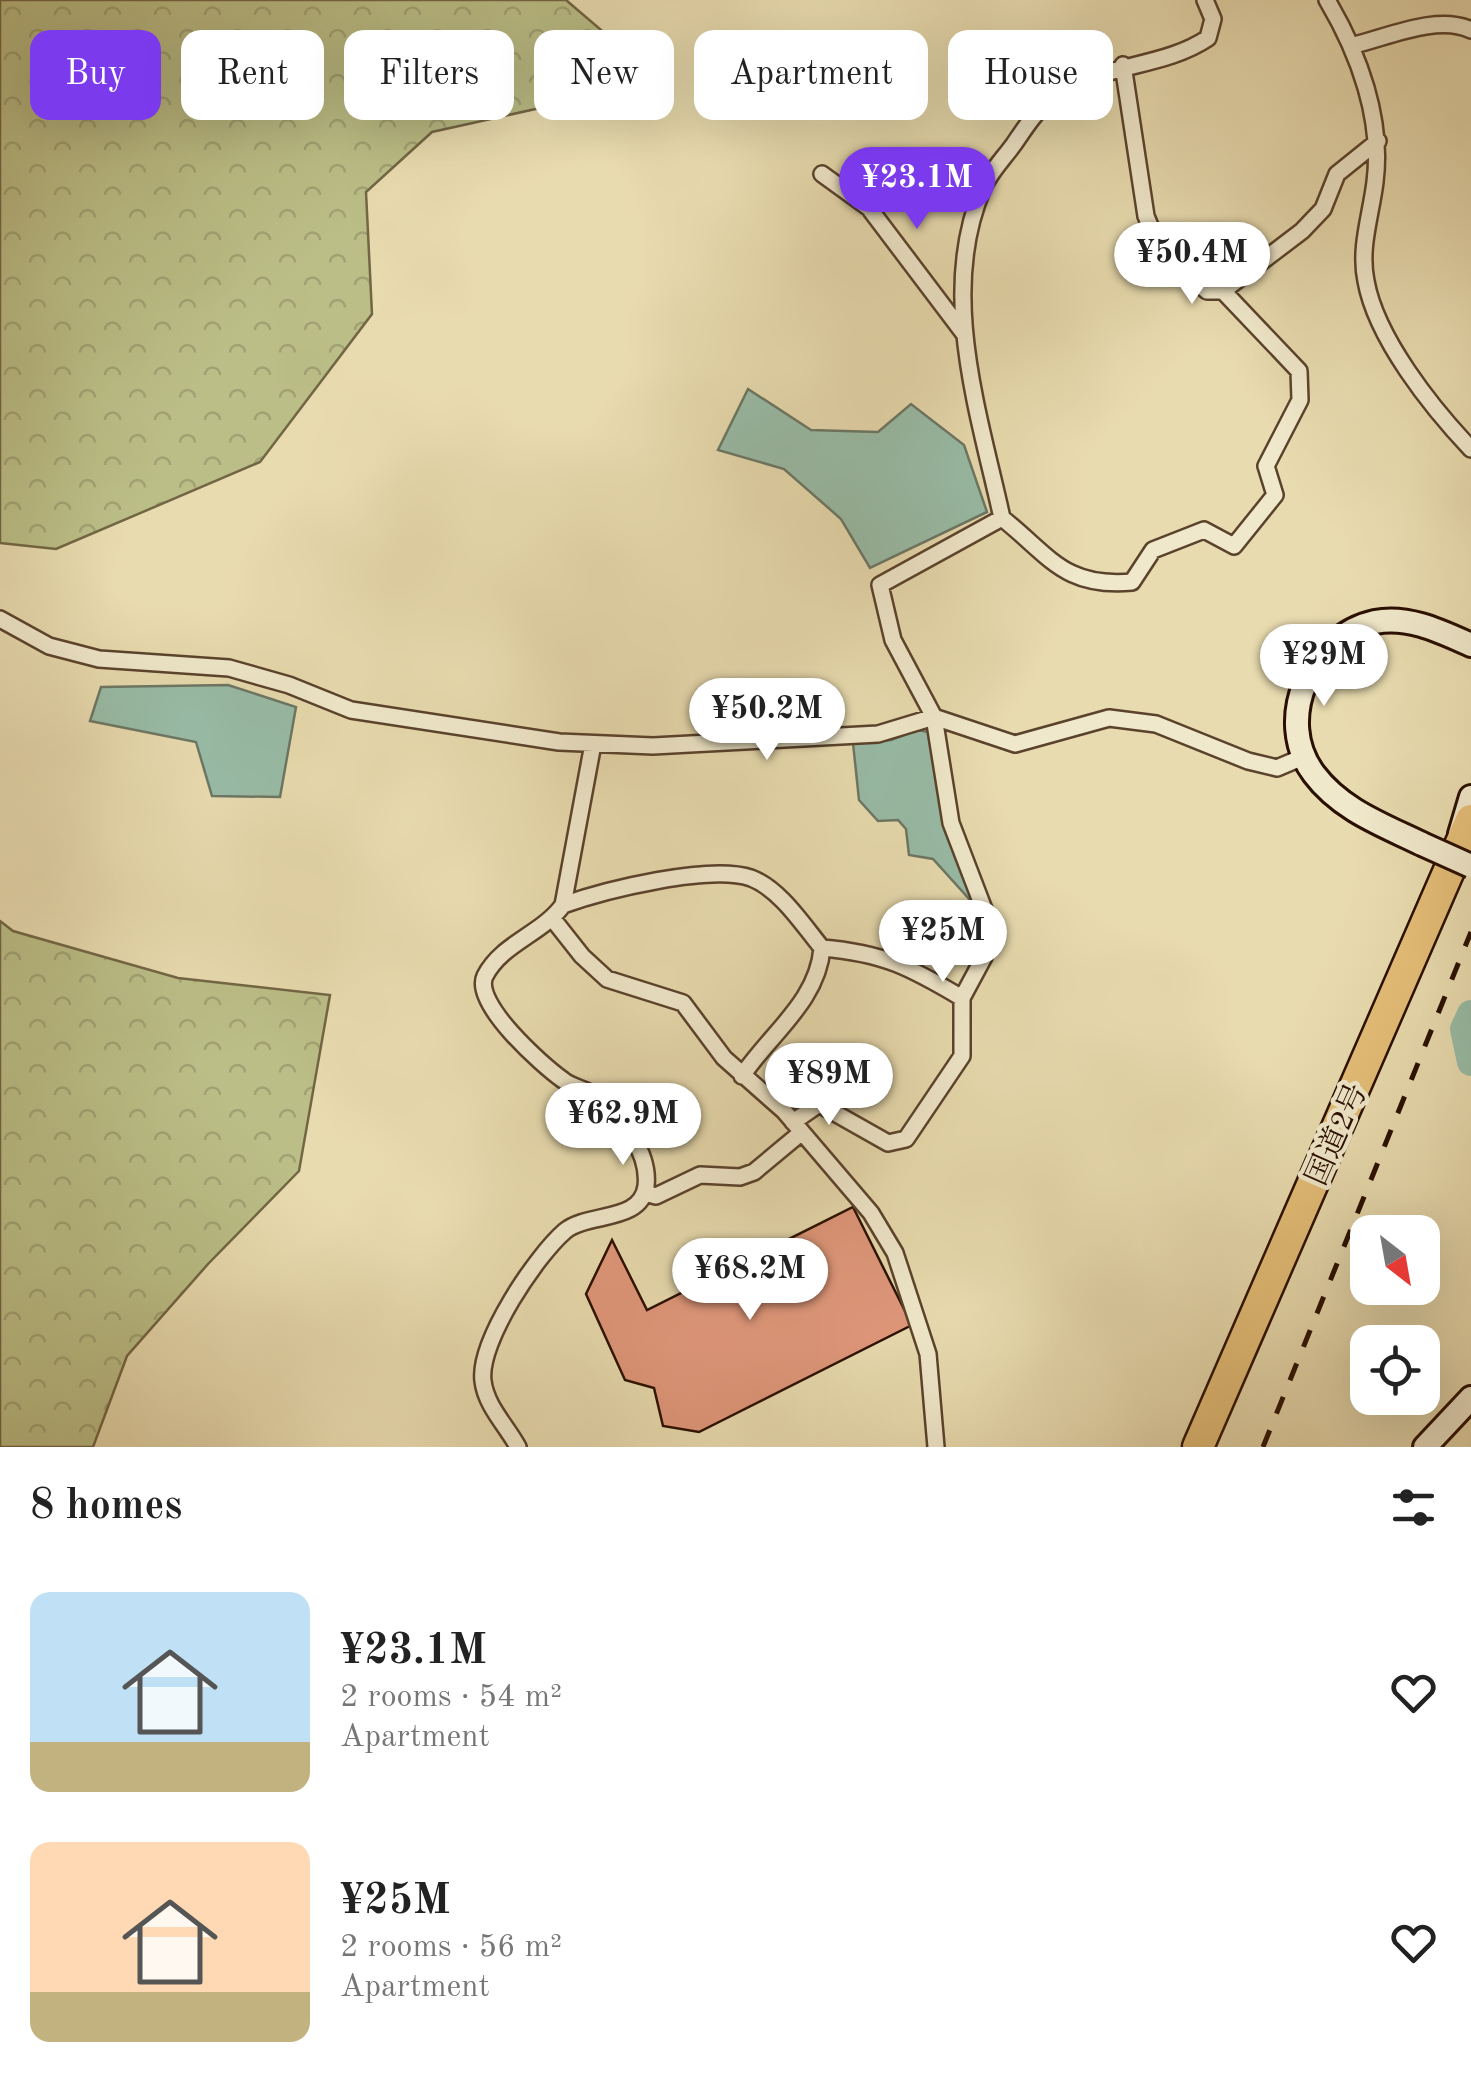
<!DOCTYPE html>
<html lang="en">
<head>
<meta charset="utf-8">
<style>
	:root { --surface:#fff; --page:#f6f6f6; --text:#222; --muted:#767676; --accent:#7c3aed }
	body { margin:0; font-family:"Old Standard TT","Noto Serif JP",serif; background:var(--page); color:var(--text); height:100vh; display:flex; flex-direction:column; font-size:38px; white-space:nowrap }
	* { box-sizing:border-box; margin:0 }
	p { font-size:32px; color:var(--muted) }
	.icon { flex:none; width:55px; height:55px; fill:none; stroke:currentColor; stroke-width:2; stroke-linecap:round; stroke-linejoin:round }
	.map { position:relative; height:1447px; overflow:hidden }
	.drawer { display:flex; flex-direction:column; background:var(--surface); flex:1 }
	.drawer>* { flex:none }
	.hud { position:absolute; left:30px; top:30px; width:1412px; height:90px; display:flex; gap:20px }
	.needle { width:65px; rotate:149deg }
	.controls { position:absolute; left:1350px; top:1215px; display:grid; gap:20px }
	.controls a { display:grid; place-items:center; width:90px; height:90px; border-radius:20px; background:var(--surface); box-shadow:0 10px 40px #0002; font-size:50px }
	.price { position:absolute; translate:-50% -85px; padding:0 22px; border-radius:35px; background:#fff; color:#222; font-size:32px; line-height:65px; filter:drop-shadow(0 2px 5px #0008) }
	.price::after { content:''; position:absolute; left:50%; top:60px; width:30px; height:22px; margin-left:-15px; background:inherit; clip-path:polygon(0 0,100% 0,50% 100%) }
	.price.active { background:var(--accent); color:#fff }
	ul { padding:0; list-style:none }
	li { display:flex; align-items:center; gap:30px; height:250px; padding:0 30px }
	li span { display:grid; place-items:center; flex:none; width:280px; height:200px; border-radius:20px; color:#555 }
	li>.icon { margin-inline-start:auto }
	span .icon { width:120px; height:120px; fill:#fffc; stroke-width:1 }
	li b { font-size:42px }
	h2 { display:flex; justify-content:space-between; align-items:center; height:120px; padding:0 30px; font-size:42px }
	.tag { padding:0 35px; border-radius:20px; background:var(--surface); box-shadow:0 10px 40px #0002; font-size:35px; line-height:90px }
	.tag.active { background:var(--accent); color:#fff }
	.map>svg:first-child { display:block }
	.forest { fill:url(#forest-crowns); stroke:#726644; stroke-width:2.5 }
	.water { fill:#98bca7; stroke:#6c7764; stroke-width:2.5 }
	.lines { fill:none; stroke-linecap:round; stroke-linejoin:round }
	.river { stroke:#98bca7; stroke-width:28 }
	.building { fill:#e0977b; stroke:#2a0f00; stroke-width:2.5 }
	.street-casing { stroke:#5a422c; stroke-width:20 }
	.secondary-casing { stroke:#2a0f00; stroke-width:28 }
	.highway-casing { stroke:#2a0f00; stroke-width:35 }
	.street { stroke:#f0e8cb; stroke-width:15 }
	.secondary { stroke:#f0e8cb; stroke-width:22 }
	.highway { stroke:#e4be78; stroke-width:30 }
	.rail { stroke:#2a0f00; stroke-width:5; stroke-dasharray:18 18; stroke-linecap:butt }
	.secondary-bridge-casing { stroke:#2a0f00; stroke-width:28; stroke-linecap:butt }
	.secondary-bridge { stroke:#f0e8cb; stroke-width:22 }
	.labels { text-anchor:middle; stroke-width:9; stroke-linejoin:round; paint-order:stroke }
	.street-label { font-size:30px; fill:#2a0f00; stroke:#f0e8cb }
</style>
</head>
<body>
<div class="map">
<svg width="1471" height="1447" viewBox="0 0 1471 1447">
	<defs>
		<pattern id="forest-crowns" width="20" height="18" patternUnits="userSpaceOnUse" patternTransform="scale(2.5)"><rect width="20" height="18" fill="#bbbe87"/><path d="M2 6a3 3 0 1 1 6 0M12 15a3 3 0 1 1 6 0" fill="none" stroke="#a1a273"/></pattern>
	</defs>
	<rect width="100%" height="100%" fill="#e8dbaf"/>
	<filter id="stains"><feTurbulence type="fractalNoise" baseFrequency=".002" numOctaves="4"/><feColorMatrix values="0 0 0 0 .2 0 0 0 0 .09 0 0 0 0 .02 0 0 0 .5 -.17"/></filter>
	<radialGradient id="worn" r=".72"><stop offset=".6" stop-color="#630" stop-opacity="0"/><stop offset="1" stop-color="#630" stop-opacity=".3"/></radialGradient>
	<path class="forest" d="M0 0H566L649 71 549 106 432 132 366 192 372 314 260 462 56 549 0 543Z
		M0 921 13 931 178 978 330 995 299 1171 208 1264 127 1356 93 1447H0Z"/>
	<path class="water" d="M748 389 811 430 878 432 911 404 964 445 987 512 870 568 841 519 784 469 718 450Z
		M228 685 296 707 280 797 212 796 196 742 90 721 101 687Z
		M917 730 929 732 973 890 971 901 933 859 909 855 906 829 898 820 878 821 859 800 853 743 891 740Z"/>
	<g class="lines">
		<path class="river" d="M1471 1014 1464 1029 1471 1062"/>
	</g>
	<path class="building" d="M853 1207 912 1325 699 1432 663 1426 654 1388 625 1380 586 1294 612 1240 647 1310Z"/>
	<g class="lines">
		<g class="street-casing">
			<path id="street" d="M1327 0C1359 54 1383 119 1375 182 1371 215 1359 248 1366 281 1376 338 1432 408 1471 449
				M1354 45C1388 37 1438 14 1471 30
				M1123 65 1146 216 1160 250 1207 291H1223L1302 231 1323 209 1337 174 1378 141
				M822 174 869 208 965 335
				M1002 518C1050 556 1064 588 1132 582L1153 550 1204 530 1234 546 1275 495 1266 466 1300 400 1299 371 1223 291
				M0 619 49 646 99 659 229 668 289 685 351 710 559 742 653 746 878 734 934 717 1015 744 1109 718 1156 724 1248 761 1277 768 1303 757
				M563 905C605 890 710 864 751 878 780 889 803 925 822 948 818 1001 770 1034 742 1076
				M552 918 582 956 607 979 683 1003 724 1058 784 1111 871 1213 895 1253 928 1354 936 1447
				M822 948C883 953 910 967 962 998
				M793 1122 819 1104 888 1143 906 1139 962 1056V998L984 957 987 917 951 823 934 717 893 640 880 585 1002 518C979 413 938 292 983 188 990 172 1004 158 1014 144 1025 128 1037 109 1053 97 1100 63 1162 69 1208 38L1213 19 1205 0
				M645 1193 656 1196 700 1175 740 1177 754 1172 802 1132
				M518 1447C506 1425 486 1406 483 1381 478 1342 536 1256 565 1231 588 1212 641 1223 646 1186 650 1153 622 1117 597 1097 587 1089 573 1088 563 1080 542 1065 472 1003 485 976 502 943 542 934 563 905L593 744"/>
		</g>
		<g class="secondary-casing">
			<path id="secondary" d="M1460 834 1471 797
				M1422 844C1383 825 1341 810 1314 774 1273 720 1311 636 1375 622 1408 615 1442 632 1471 645
				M1425 1447 1471 1398"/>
		</g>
		<g class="highway-casing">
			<path id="highway" d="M1198 1447 1471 820"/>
		</g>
		<use href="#street" class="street"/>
		<use href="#secondary" class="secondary"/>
		<use href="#highway" class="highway"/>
		<path class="rail" d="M1263 1447 1471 932"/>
		<g class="secondary-bridge-casing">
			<path id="secondary-bridge" d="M1422 844 1471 866"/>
		</g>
		<use href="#secondary-bridge" class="secondary-bridge"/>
	</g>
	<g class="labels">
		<g class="street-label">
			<text transform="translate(1336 1134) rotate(-66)" y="10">国道2号</text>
		</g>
	</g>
	<rect width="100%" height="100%" filter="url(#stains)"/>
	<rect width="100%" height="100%" fill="url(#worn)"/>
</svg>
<div class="controls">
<a><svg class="needle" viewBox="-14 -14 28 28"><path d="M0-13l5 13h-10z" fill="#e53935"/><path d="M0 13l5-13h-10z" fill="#767676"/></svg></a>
<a><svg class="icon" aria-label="locate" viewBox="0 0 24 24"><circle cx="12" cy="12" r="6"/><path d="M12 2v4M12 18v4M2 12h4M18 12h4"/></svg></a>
</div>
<b class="price active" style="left:917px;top:232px">¥23.1M</b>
<b class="price" style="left:1192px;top:307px">¥50.4M</b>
<b class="price" style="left:1324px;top:709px">¥29M</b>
<b class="price" style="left:767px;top:763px">¥50.2M</b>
<b class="price" style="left:943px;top:985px">¥25M</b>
<b class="price" style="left:829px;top:1128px">¥89M</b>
<b class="price" style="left:623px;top:1168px">¥62.9M</b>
<b class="price" style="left:750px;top:1323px">¥68.2M</b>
<div class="hud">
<a class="tag active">Buy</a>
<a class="tag">Rent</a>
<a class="tag">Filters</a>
<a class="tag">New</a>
<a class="tag">Apartment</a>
<a class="tag">House</a>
</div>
</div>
<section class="drawer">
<h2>8 homes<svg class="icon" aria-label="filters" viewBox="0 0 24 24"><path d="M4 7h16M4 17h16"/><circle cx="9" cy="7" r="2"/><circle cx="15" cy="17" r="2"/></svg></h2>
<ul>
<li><span style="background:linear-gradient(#bfe0f5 75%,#c2b280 0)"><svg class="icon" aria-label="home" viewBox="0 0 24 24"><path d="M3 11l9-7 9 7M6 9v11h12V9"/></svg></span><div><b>¥23.1M</b><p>2 rooms · 54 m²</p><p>Apartment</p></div><svg class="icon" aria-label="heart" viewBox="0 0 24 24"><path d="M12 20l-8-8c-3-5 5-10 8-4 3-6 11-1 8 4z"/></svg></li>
<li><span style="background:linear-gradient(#ffd9b3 75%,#c2b280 0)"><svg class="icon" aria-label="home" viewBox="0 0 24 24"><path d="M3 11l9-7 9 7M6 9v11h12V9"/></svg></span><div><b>¥25M</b><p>2 rooms · 56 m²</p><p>Apartment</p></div><svg class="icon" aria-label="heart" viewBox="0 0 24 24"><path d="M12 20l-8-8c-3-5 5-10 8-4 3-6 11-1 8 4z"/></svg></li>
</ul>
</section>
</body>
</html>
